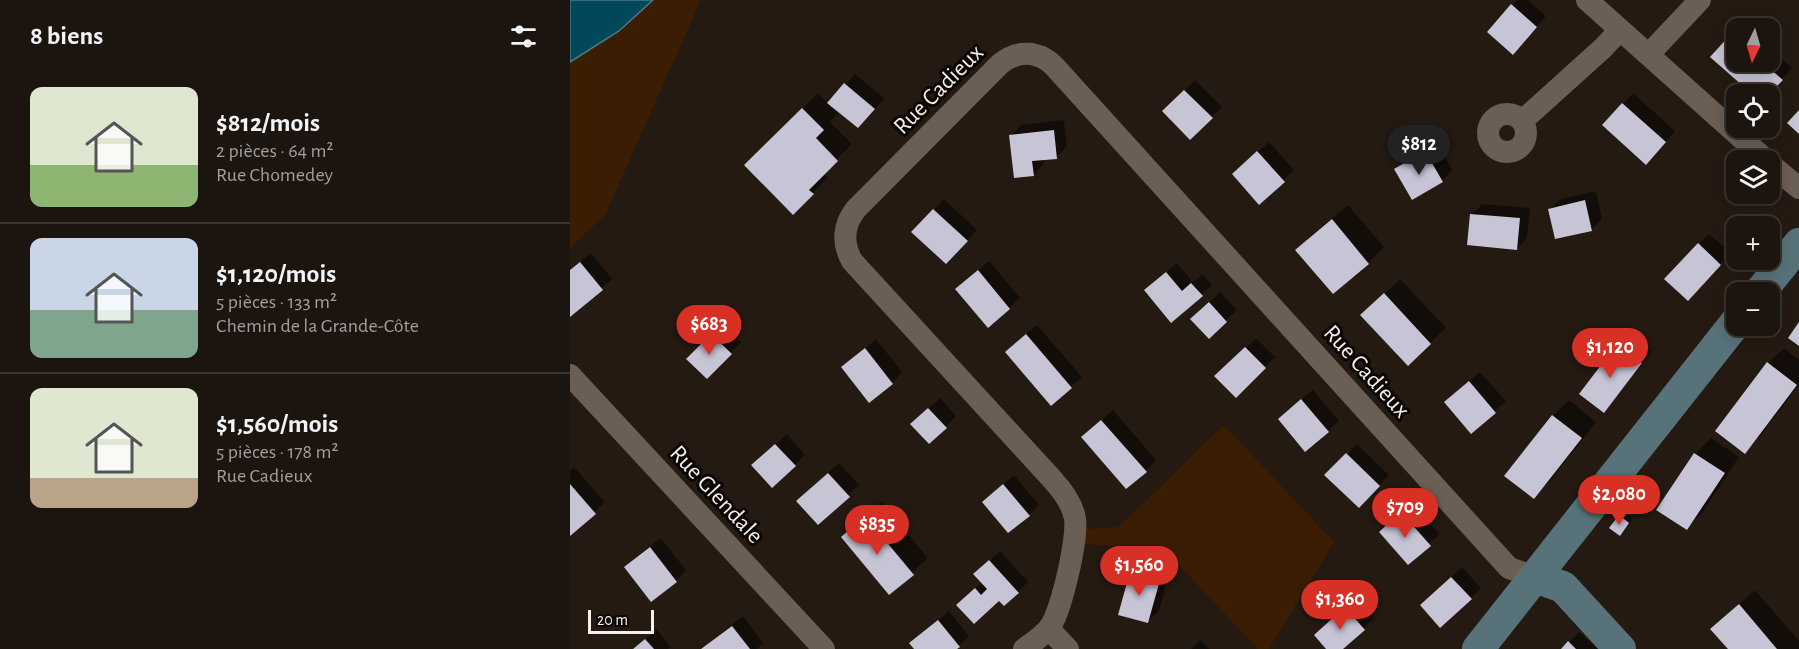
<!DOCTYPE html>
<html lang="fr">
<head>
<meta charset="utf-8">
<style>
	:root { --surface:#1c140e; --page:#29211c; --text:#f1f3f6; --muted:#a09e9e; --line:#3a332e; --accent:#d93025 }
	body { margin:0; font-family:"Alegreya Sans",sans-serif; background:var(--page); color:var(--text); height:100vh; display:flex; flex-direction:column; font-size:22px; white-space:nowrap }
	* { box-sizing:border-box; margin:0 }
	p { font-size:20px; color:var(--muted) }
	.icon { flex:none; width:33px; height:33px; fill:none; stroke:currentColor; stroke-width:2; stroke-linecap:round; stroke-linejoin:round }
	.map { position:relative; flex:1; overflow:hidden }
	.sheet { display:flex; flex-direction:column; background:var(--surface); width:570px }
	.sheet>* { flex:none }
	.needle { width:39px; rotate:185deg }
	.buttons { position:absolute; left:1156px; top:18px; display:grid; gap:12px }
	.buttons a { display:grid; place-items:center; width:54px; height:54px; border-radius:12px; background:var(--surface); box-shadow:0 3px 15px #0003,0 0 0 2px var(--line); font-size:30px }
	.scale { position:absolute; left:18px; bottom:15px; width:66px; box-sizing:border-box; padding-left:6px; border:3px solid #f7efea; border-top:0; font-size:16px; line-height:21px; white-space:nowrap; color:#f7efea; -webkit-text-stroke:4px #0a0604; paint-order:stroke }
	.price { position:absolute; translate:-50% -51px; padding:0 14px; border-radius:21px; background:var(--accent); color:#fff; font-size:20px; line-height:39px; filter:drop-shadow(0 2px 3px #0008) }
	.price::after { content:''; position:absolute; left:50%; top:36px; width:18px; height:14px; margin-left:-9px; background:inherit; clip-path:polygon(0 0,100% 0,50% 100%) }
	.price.current { background:#222; color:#fff }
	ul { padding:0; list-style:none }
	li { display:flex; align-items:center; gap:18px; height:150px; padding:0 30px }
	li+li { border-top:2px solid var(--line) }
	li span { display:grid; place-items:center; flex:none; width:168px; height:120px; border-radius:12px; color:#555 }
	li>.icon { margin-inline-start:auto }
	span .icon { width:72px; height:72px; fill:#fffc; stroke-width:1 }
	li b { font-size:26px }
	h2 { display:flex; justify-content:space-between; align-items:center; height:72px; padding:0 30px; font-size:26px }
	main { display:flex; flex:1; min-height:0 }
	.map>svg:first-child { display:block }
	.green { fill:#3b1d04 }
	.water { fill:#00485a; stroke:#4a7a85; stroke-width:1.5 }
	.shadow { fill:#0007 }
	.building { fill:#c6c4d5 }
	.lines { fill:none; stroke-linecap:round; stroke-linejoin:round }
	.street { stroke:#6b5e55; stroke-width:22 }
	.secondary { stroke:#577379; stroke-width:32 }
	.labels { text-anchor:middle; stroke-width:6; stroke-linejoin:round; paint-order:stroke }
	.street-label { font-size:24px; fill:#f7efea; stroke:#0a0604 }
</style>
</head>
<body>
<main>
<section class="sheet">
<h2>8 biens<svg class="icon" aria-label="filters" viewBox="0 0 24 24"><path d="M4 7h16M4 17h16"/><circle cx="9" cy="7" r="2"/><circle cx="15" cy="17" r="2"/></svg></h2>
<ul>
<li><span style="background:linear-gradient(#dfe7d0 65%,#8fb573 0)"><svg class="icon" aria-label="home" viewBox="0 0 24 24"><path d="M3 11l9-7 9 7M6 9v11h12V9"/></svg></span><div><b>$812/mois</b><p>2 pièces · 64 m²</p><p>Rue Chomedey</p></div></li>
<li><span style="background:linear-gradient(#c9d6e8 60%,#7fa58c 0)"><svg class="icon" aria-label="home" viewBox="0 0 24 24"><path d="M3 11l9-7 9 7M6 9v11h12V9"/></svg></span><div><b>$1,120/mois</b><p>5 pièces · 133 m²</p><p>Chemin de la Grande-Côte</p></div></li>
<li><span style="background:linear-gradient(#dfe7d0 75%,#b9a48a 0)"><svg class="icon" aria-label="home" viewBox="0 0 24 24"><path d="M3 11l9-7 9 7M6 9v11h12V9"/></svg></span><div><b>$1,560/mois</b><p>5 pièces · 178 m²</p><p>Rue Cadieux</p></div></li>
</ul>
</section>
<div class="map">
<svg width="1229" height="649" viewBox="0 0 1229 649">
	<rect width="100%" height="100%" fill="#251a12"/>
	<path class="green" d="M83 0H131L35 215 0 248V62L49 31Z
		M654 425 764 542 699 649H688L595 550 513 544 515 529 549 527Z"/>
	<path class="water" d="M0 0H83L49 31 0 62Z"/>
	<path class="shadow" d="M948 0H958L976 16 953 43 942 5Z
		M1167 30V62H1200V49L1222 68 1198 94H1184L1142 57Z
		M285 74 314 98 299 116 262 104 260 106 268 114 260 122 282 144 253 173 258 178 223 213 176 165 248 93 258 104Z
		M625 80 652 107 620 138 594 111Z
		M1063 93 1105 131 1086 152 1034 125Z
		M494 120 497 147 486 157 473 159 474 164 463 175 441 136 451 125Z
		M866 141 882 170 872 181 826 169 836 159Z
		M699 142 724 170 690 203 674 164Z
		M1026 191 1032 219 1021 230 980 209 991 199Z
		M374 199 407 230 387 252 364 210Z
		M912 204 960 208 957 238 947 249 902 214Z
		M778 205 814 247 798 263 763 292 727 250 743 234Z
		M1139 234 1161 253 1128 289 1129 244Z
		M21 253 42 279 0 315V270Z
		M419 261 450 298 439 308 398 279Z
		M607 263 623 282 633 274 642 285 602 320 587 280Z
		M830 279 876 328 860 343 808 300Z
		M650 292 667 310 639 337 622 319Z
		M152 325 171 342 137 377 118 359Z
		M467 325 512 377 481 404 447 341Z
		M1059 334 1081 352 1044 400 1033 411 1011 394 1048 345Z
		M686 338 705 357 666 395 647 376Z
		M306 339 332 372 322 383 273 368Z
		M1214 348 1229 360V385L1190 436 1175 452 1198 363Z
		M910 372 936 401 902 432 886 392Z
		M743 390 769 421 758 431 720 409Z
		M370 398 386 416 376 427 353 413Z
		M999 400 1026 422 980 481 964 497 937 475 983 416Z
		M543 410 586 460 576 471 524 427Z
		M217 434 235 455 225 465 194 455Z
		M1141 438 1169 457 1132 513 1117 528 1089 510 1125 454Z
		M787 444 819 475 789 506 757 475Z
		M269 463 289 485 248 523 239 490Z
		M4 467 35 502 0 534V471Z
		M444 475 469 505 459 515 424 492Z
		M311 502 358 558 320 593 273 537Z
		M842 503 870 534 838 563 821 522Z
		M1055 511 1063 518 1054 529 1050 516Z
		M91 538 116 570 106 581 56 567 67 556Z
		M430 551 458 582 448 592 429 599 399 594 412 582 416 564Z
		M572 563 600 570 589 611 578 621 561 573Z
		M892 567 911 588 901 598 862 595Z
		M1185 590 1229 641V649H1159L1142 629Z
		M786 598 804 618 771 649H758L756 625Z
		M379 611 399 636 385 649H346L341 643Z
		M173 616 193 643 187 649H135L145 638Z
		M87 630 101 647 98 649H63Z
		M1009 632 1028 649H993Z
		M630 640 640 649H621Z"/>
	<path class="building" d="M941 4 967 27 943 55 917 32Z
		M1161 34 1167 39V62H1192L1213 80 1199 94H1182L1140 57Z
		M274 83 305 109 288 128 257 103Z
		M614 90 643 118 620 140 592 111Z
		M1052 103 1096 142 1076 165 1032 125Z
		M232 108 254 130 246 138 268 161 239 190 244 194 223 215 174 165Z
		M1229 110V134L1217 123Z
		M484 130 487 159 462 161 464 176 444 178 439 135Z
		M687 151 715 182 689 205 662 174Z
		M855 151 873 182 842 200 824 169Z
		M1015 200 1022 231 985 239 978 209Z
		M363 209 398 241 376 264 341 232Z
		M900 214 950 218 947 250 897 245Z
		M762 219 799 264 763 294 725 250Z
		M1128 243 1151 265 1118 301 1094 279Z
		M10 262 33 290 0 317V270Z
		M408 270 440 309 418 328 385 289Z
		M596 272 612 291 621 283 633 296 601 323 574 290Z
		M814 293 861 344 838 366 790 315Z
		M639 302 657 322 639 339 620 319Z
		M1229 322V346L1218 338Z
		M141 334 162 354 137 379 116 359Z
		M456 334 502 388 481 406 435 352Z
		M1047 344 1072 363 1034 413 1009 394Z
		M675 347 696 368 666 398 644 376Z
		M295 348 323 384 299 403 271 367Z
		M1197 362 1227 385 1175 454 1145 431Z
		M899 381 926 413 901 434 874 402Z
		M731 399 759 432 735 452 708 419Z
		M358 408 377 428 359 444 340 424Z
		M982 415 1012 438 964 499 934 476Z
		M531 420 577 472 556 489 511 437Z
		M205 444 226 466 202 488 181 465Z
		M776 453 810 486 789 508 754 475Z
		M1124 453 1155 473 1117 530 1086 510Z
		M258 473 280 497 248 525 226 501Z
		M0 484 26 514 0 536Z
		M433 484 460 516 438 533 412 502Z
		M831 512 861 546 838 565 809 532Z
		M1049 515 1059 523 1050 536 1039 528Z
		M295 516 344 575 319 595 271 537Z
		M80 547 107 582 81 602 54 567Z
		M419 560 449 593 434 606 429 601 404 624 386 605 405 588 411 595 417 589 403 574Z
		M560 572 590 580 578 623 548 615Z
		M881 577 902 599 870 628 850 605Z
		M1169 604 1207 649H1158L1140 629Z
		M775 607 795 630 773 649H756L744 635Z
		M368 620 390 647 387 649H344L339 643Z
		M162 626 180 649H131Z
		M75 639 84 649H63Z
		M998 641 1006 649H991Z"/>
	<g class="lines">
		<path class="street" d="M1017 0 1196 160
			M1079 54 1130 0
			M918 133a19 19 0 1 1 38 0a19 19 0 1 1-38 0Z
			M952 121 1033 48 1050 30
			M1200 164 1229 188
			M0 375 254 649
			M479 629 498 649
			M454 649C462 643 473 636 479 628 491 614 508 538 505 519 503 504 492 490 482 479L282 261C272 243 273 225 286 209L430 64C447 50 468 50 484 66L939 568 965 577"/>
		<path class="secondary" d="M1190 292 1229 244
			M965 577 993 587 1050 649
			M908 649 1167 321"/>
	</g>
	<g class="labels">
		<g class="street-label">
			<text transform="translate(368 89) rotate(-45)" y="8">Rue Cadieux</text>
			<text transform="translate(797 371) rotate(48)" y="8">Rue Cadieux</text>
			<text transform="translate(147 494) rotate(47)" y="8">Rue Glendale</text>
		</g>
	</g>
</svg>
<div class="buttons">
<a><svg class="needle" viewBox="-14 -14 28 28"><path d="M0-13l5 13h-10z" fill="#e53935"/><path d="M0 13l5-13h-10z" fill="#a09e9e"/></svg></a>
<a><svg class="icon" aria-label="locate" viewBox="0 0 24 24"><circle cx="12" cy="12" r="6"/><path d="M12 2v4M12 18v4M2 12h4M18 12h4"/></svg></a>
<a><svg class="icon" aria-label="layers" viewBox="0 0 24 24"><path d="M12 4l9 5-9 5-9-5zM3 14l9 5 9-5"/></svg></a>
<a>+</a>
<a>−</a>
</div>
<div class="scale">20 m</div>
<b class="price current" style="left:849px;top:176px">$812</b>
<b class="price" style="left:139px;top:356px">$683</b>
<b class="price" style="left:1040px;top:379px">$1,120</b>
<b class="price" style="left:1049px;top:526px">$2,080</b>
<b class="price" style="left:835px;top:539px">$709</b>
<b class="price" style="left:307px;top:556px">$835</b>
<b class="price" style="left:569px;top:597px">$1,560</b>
<b class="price" style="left:770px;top:631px">$1,360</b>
</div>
</main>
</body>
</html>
